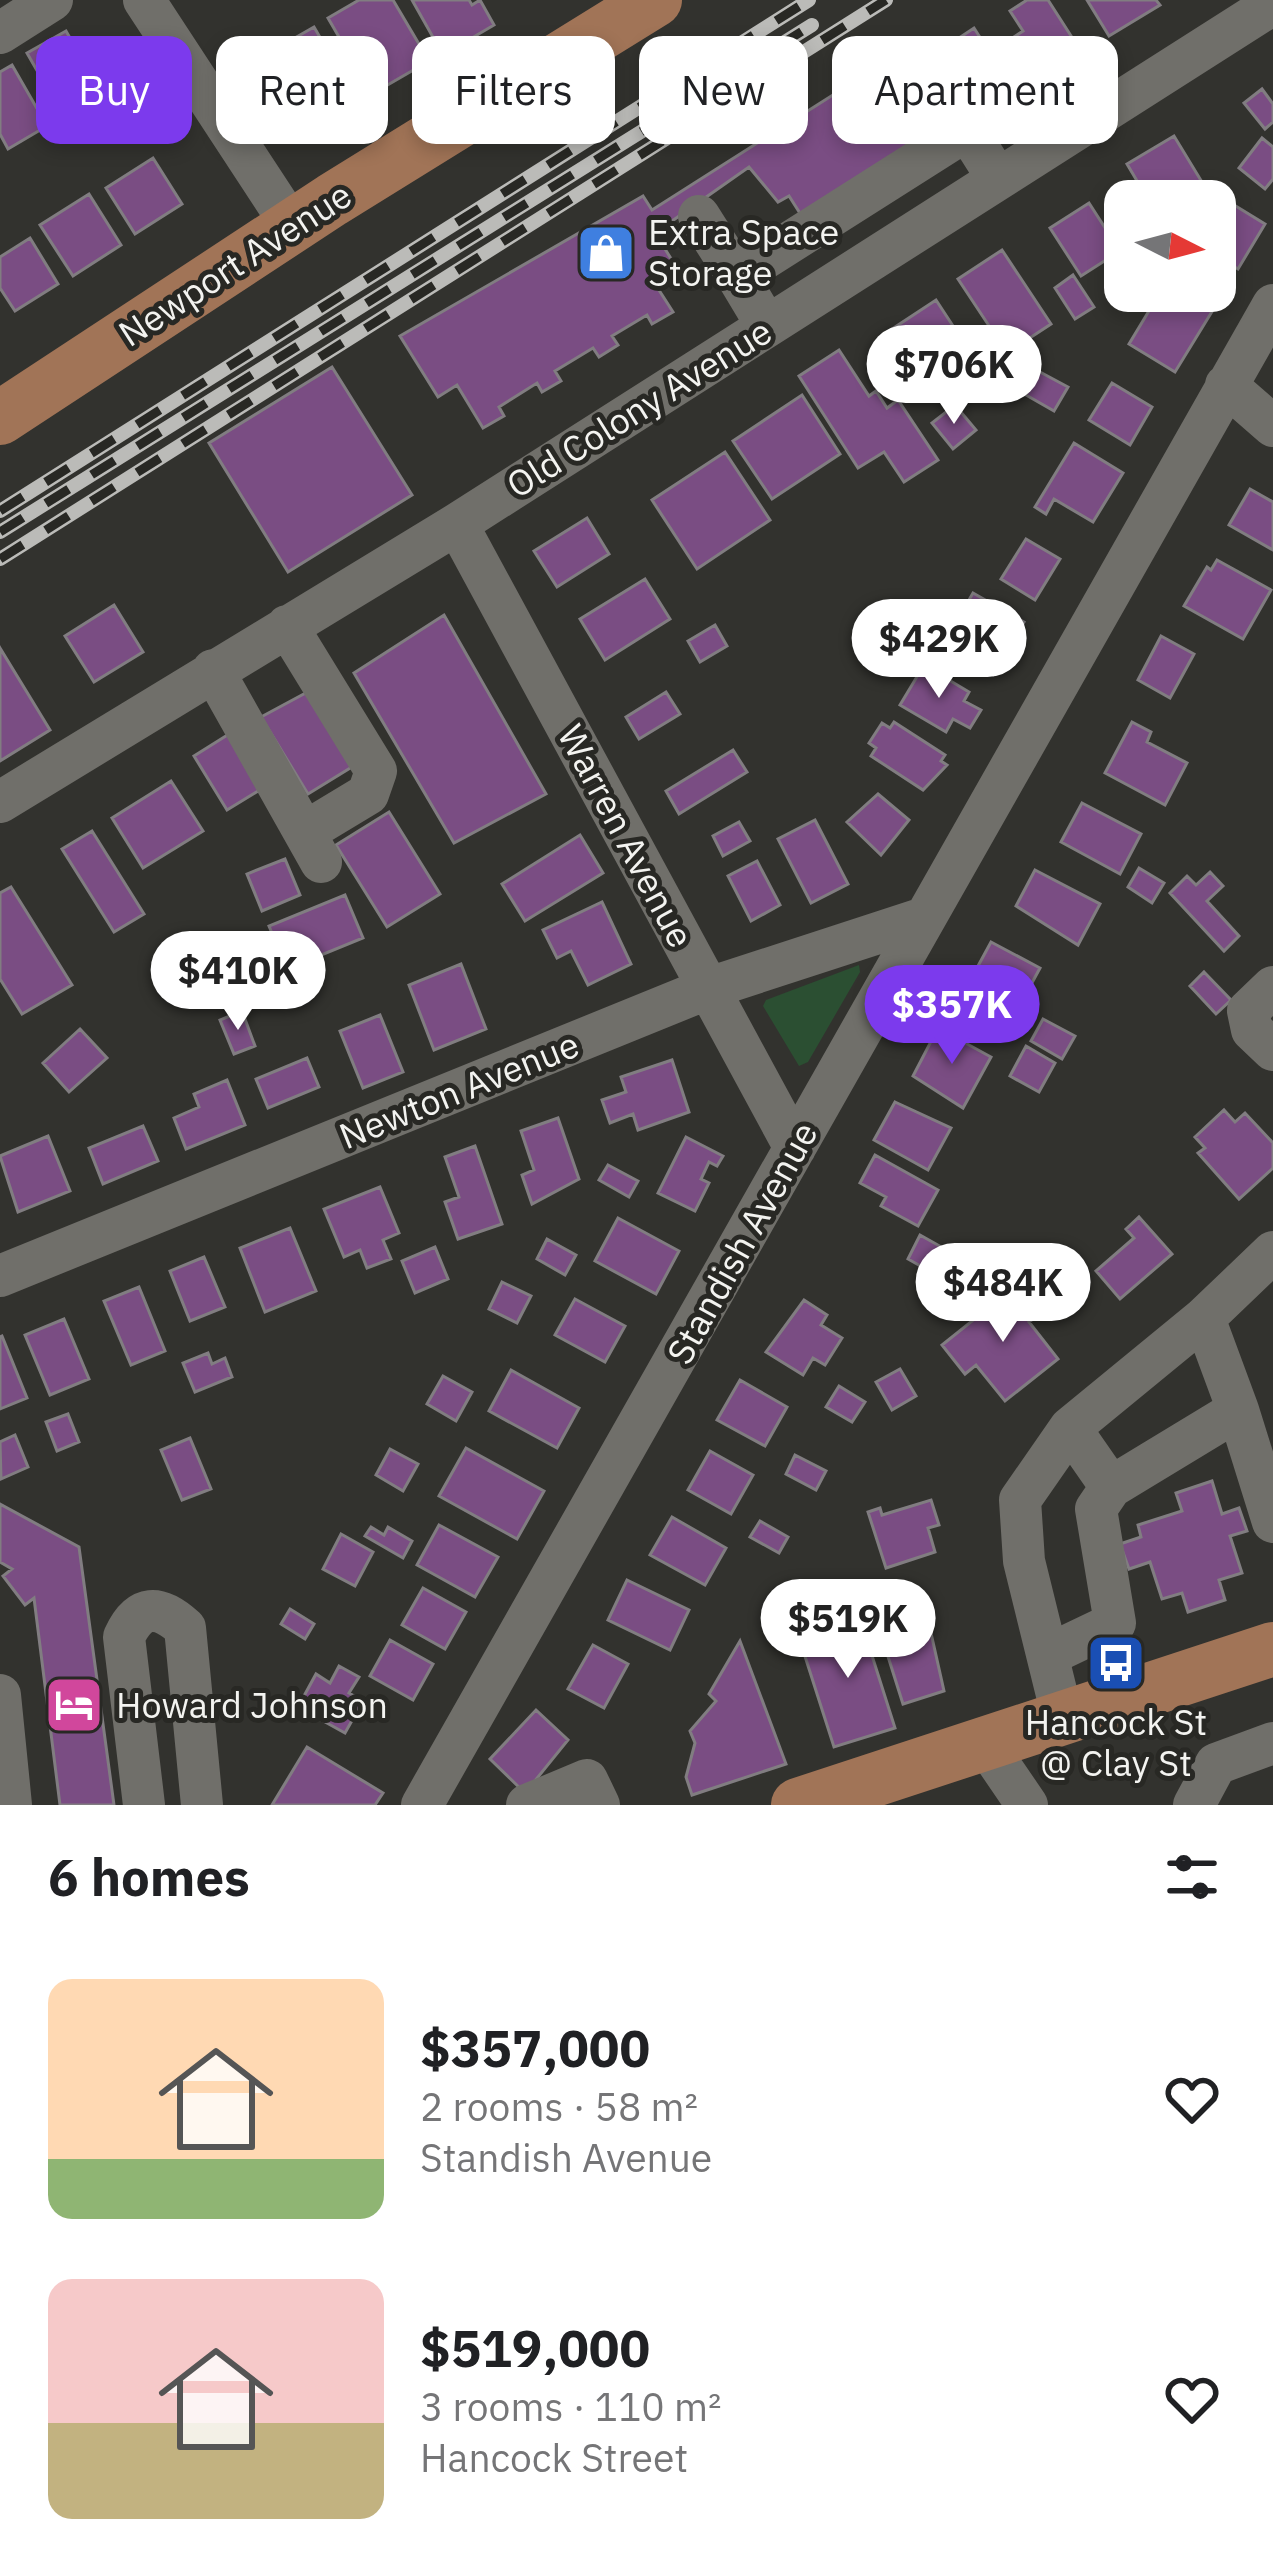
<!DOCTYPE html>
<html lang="en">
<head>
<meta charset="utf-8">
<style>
	:root { --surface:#fff; --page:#f2f2f2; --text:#202124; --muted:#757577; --accent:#7c3aed }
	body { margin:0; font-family:"IBM Plex Sans",sans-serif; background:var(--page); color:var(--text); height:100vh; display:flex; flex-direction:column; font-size:45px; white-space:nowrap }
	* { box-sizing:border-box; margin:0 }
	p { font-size:39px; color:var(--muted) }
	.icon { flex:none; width:66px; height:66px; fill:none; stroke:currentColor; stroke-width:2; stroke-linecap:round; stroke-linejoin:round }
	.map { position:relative; height:1805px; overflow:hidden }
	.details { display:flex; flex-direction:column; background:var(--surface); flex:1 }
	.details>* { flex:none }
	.top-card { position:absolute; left:36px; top:36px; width:1203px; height:108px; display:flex; gap:24px }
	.needle { width:78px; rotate:96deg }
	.tools { position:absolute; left:1104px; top:180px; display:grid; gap:24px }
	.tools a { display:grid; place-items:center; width:132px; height:132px; border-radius:24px; background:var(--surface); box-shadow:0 6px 18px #0003; font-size:60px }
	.price { position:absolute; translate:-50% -102px; padding:0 27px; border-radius:42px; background:#fff; color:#222; font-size:39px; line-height:78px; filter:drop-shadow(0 3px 6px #0008) }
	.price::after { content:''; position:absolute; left:50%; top:72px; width:36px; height:27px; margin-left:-18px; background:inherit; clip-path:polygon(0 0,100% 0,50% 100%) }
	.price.selected { background:var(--accent); color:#fff }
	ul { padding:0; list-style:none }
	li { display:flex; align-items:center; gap:36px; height:300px; padding:0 48px }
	li span { display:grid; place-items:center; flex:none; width:336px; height:240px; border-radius:24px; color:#555 }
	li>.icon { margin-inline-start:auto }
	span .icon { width:144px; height:144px; fill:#fffc; stroke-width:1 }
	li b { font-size:51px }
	h2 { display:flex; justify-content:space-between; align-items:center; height:144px; padding:0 48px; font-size:51px }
	.tag { padding:0 42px; border-radius:24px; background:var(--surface); box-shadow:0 6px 18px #0003; font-size:42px; line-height:108px }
	.tag.selected { background:var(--accent); color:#fff }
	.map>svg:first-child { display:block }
	.green { fill:#2b4f32 }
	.building { fill:#7a4d83; stroke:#817d81; stroke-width:3 }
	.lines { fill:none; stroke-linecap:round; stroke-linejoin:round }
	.minor { stroke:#706f6a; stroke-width:42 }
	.major { stroke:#a17457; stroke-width:54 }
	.rail-casing { stroke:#bbbbb8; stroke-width:14 }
	.rail { stroke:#282824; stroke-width:9; stroke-dasharray:27; stroke-linecap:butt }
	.labels { text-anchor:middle; stroke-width:10; stroke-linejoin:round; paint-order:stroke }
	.poi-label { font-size:36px; fill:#f3f3f0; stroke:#282824; text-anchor:start }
	.street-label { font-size:36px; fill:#f3f3f0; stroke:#282824 }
</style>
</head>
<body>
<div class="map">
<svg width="1273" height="1805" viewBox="0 0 1273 1805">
	<rect width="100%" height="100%" fill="#32322e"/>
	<path class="green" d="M859 965 860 972 808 1062 799 1066 763 1006 766 1000Z"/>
	<path class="building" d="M359 0H393L429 61 372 94 328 18Z
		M412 0H469L472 5 480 0 494 25 443 55Z
		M1027 0H1048L1082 53 1051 73 1035 48 1023 56 1011 39 1023 31 1010 11Z
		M1087 0H1156L1160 5 1109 36Z
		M314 27 358 103 302 135 258 59Z
		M974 28 990 53 965 69 950 44Z
		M66 31 102 94 63 116 27 53Z
		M899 53 947 132 803 218 789 196 778 202 749 167 655 233 680 273 657 287 673 312 652 324 647 315 612 336 618 345 599 357 593 348 555 371 561 381 542 392 537 383 499 407 504 416 483 428 457 385 438 397 400 336 643 196 652 210Z
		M12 65 47 126 8 149 0 134V72Z
		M1262 89 1273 104V122L1265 129 1244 103Z
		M1174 136 1208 192 1194 201H1149L1127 164Z
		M1262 138 1273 147V179L1265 189 1239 168Z
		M153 158 182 204 135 234 106 188Z
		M89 194 121 245 73 276 40 225Z
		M1221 197 1265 224 1238 269 1215 255V206Z
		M1089 203 1120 251 1081 276 1050 228Z
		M30 238 58 284 15 311 0 288V257Z
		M1002 250 1051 324 1007 353 958 279Z
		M1073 275 1094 307 1075 319 1055 288Z
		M1215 286 1224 292 1175 372 1129 344 1161 291H1215Z
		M936 300 974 358 921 393 883 335Z
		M839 350 869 396 876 391 887 408 898 400 938 460 904 482 884 452 858 468 799 376Z
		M332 367 412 495 288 572 209 443Z
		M1040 372 1068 387 1054 411 1026 395Z
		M1112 383 1152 407 1130 445 1089 420Z
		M802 395 840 454 772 499 733 441Z
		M955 405 976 430 953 449 932 423Z
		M1074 443 1123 473 1093 522 1054 499 1046 514 1035 507Z
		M725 452 770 520 697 569 652 500Z
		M1250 489 1273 502V550L1229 525Z
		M587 518 609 554 557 587 534 551Z
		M1026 539 1060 559 1035 600 1001 579Z
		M1217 560 1271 590 1243 639 1184 606 1207 567 1211 570Z
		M645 579 670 619 605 660 580 619Z
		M973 593 1024 622 993 675 943 645Z
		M114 605 143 652 94 682 65 636Z
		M444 615 546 794 454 843 354 673Z
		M715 625 727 646 700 662 688 641Z
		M1161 636 1194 654 1170 698 1138 680Z
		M0 648 50 730 0 761Z
		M924 665 969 692 964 701 981 710 970 728 953 719 946 732 900 705Z
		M315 688 360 762 308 794 261 717Z
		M666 692 680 714 639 739 626 717Z
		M894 722 945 755 941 761 947 765 923 790 871 756 876 748 869 743 882 723 890 728Z
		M1132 722 1151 732 1147 742 1187 763 1165 805 1105 773Z
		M229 734 263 788 227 810 194 756Z
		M733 750 747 772 679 814 666 791Z
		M171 781 203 831 143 868 112 818Z
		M878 794 909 820 881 855 847 822Z
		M1082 803 1141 834 1120 874 1061 842Z
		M389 812 440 894 387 927 336 845Z
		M815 820 848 884 811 903 778 839Z
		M739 822 750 841 723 856 713 836Z
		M92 831 144 914 114 932 62 849Z
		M580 835 603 873 525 921 502 884Z
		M285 859 300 895 262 911 247 874Z
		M757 861 780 905 751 921 728 876Z
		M1139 868 1164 883 1152 903 1128 887Z
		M1035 870 1100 904 1078 945 1016 906Z
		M1210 872 1223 886 1207 901 1239 936 1224 951 1170 893 1187 876 1196 885Z
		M11 887 72 985 22 1014 0 979V893Z
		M345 895 363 938 287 969 269 926Z
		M602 902 631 964 588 985 571 951 557 958 543 930Z
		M991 942 1040 968 1020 1005 971 979Z
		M461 964 486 1029 434 1050 409 985Z
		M1204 972 1231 1000 1216 1014 1190 986Z
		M242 1011 255 1046 234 1054 220 1020Z
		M380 1015 403 1072 363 1088 340 1031Z
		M1043 1019 1075 1036 1062 1059 1031 1041Z
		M938 1028 991 1057 963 1108 913 1076Z
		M80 1029 107 1058 69 1092 43 1063Z
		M1026 1046 1055 1063 1039 1092 1010 1076Z
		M307 1058 319 1087 268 1108 256 1079Z
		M672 1060 689 1112 638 1130 633 1114 610 1123 602 1100 626 1092 621 1077Z
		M227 1080 245 1125 186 1149 174 1118 199 1107 194 1094Z
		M895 1102 951 1128 928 1170 874 1140Z
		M1224 1110 1235 1122 1245 1113 1273 1143V1168L1239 1199 1198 1153 1205 1148 1195 1137Z
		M558 1118 579 1179 532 1204 522 1175 534 1170 521 1131Z
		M143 1126 158 1161 103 1184 89 1148Z
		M48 1136 70 1191 18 1212 0 1156Z
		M686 1137 723 1156 717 1166 709 1162 701 1179 709 1183 695 1211 658 1193Z
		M475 1146 502 1224 458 1239 445 1202 459 1197 445 1157Z
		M875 1155 938 1190 918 1226 881 1206 886 1197 860 1183Z
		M608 1165 638 1181 629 1197 599 1180Z
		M380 1187 399 1233 383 1240 391 1259 367 1268 360 1250 344 1257 324 1209Z
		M1139 1217 1172 1254 1120 1299 1096 1271 1134 1238 1126 1229Z
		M618 1218 679 1251 656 1294 595 1261Z
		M290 1228 316 1291 265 1312 240 1248Z
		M920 1235 945 1249 933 1273 908 1259Z
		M547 1239 576 1255 565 1275 537 1259Z
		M435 1247 448 1279 415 1293 402 1261Z
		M204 1257 225 1307 190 1321 170 1271Z
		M502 1282 531 1296 517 1323 489 1309Z
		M1017 1285 1041 1313 1029 1322 1058 1359 1005 1401 976 1365 965 1374 942 1345Z
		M139 1287 165 1351 131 1365 104 1301Z
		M575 1299 625 1326 605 1362 555 1335Z
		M804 1300 827 1315 821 1325 842 1338 825 1365 813 1358 803 1375 766 1352Z
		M64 1319 89 1379 50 1395 25 1335Z
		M2 1336 27 1398 0 1409V1337Z
		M208 1353 212 1364 225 1358 232 1377 195 1392 183 1363Z
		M900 1369 916 1396 892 1410 876 1382Z
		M511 1370 579 1408 557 1448 489 1411Z
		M443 1376 472 1392 456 1421 427 1404Z
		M740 1380 787 1407 765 1446 717 1420Z
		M839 1386 865 1402 852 1422 826 1407Z
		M68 1414 79 1442 57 1451 46 1422Z
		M15 1435 28 1467 1 1479 0 1442Z
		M190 1438 211 1489 182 1500 161 1450Z
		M466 1448 544 1491 517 1539 439 1496Z
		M390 1449 418 1464 403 1491 376 1475Z
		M710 1451 753 1475 731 1514 688 1490Z
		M795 1455 826 1471 816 1490 786 1474Z
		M1212 1481 1222 1514 1239 1508 1247 1531 1230 1536 1242 1573 1219 1580 1225 1600 1188 1612 1182 1593 1162 1599 1150 1562 1129 1569 1120 1544 1141 1537 1138 1525 1182 1511 1176 1493Z
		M931 1500 939 1525 928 1528 935 1552 886 1568 868 1512 880 1508 882 1515Z
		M0 1504 79 1547 114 1805H60L34 1598 25 1605 3 1576 12 1569 0 1562Z
		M672 1517 726 1548 705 1585 650 1555Z
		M760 1521 788 1537 779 1553 750 1537Z
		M439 1525 498 1557 475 1597 417 1565Z
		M371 1527 384 1535 388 1527 412 1541 403 1558 365 1536Z
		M341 1534 373 1552 355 1586 323 1569Z
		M627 1580 689 1610 670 1650 608 1620Z
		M423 1588 466 1612 445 1649 402 1625Z
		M855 1602 895 1728 834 1747 802 1647 825 1640 828 1649 838 1646 827 1611Z
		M290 1609 314 1624 305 1639 281 1624Z
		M931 1633 944 1691 903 1704 885 1647Z
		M390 1640 433 1664 413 1700 370 1676Z
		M740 1641 786 1764 692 1795 686 1777 695 1743 690 1731 716 1701 709 1694Z
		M593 1645 628 1664 604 1708 568 1689Z
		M339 1666 359 1677 349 1693 363 1701 345 1733 298 1707 316 1674 330 1683Z
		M536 1710 568 1740 525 1793 490 1759Z
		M307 1747 383 1793 375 1805H272Z"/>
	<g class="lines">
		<path class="minor" d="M144 0 292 226
			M0 33 52 0
			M699 216 737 276
			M767 326 737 276 967 130 998 179
			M1226 385 1273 426
			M457 524 795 1148
			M287 626 376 771 368 794 305 832
			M213 670 321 862
			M0 802 457 524 1273 4
			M1273 987 1248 1011 1252 1030 1273 1050
			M0 1276 709 988 924 918
			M1238 1410 1273 1522
			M1070 1428 1111 1487 1238 1410 1204 1318
			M1050 1654 1115 1623 1096 1509 1111 1487
			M0 1695 11 1805
			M1063 1719 1024 1561 1020 1500 1070 1428 1204 1318 1273 1252
			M984 1742 1027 1805
			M144 1805 124 1637C139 1604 159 1604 185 1628L202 1805
			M422 1805 1273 305
			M527 1805 587 1780 599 1805
			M1194 1805 1216 1764 1273 1743"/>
		<path class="major" d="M0 418 332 200 655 0
			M798 1805 1273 1649"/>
		<g class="rail-casing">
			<path id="rail" d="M0 511 809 0
				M0 532 812 25
				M0 559 886 0"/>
		</g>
		<use href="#rail" class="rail"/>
	</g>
	<defs>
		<g id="shop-square" transform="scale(3)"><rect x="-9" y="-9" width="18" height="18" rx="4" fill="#3f7fe0" stroke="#282824"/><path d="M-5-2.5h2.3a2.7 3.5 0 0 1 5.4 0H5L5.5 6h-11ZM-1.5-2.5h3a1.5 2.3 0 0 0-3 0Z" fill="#fff"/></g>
		<g id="bus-square" transform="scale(3)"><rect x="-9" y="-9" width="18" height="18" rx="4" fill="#1a4fb4" stroke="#282824"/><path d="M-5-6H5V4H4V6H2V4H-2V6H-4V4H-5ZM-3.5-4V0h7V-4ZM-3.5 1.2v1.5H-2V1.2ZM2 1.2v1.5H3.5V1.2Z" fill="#fff"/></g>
		<g id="hotel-square" transform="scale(3)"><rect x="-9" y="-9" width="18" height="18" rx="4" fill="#d1479c" stroke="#282824"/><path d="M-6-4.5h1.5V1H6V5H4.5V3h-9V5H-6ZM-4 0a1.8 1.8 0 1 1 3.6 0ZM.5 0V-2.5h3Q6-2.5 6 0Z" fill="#fff"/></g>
	</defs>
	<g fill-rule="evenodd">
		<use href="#shop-square" x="606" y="253"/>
		<use href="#bus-square" x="1116" y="1663"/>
		<use href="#hotel-square" x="74" y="1705"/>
	</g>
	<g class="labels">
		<g class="poi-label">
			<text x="648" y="245">Extra Space<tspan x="648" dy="41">Storage</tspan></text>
			<text x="116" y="1718">Howard Johnson</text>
			<text x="1116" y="1735" text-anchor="middle">Hancock St<tspan x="1116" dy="41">@ Clay St</tspan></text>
		</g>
		<g class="street-label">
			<text transform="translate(235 264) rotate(-33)" y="13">Newport Avenue</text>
			<text transform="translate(639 408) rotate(-32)" y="13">Old Colony Avenue</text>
			<text transform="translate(626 836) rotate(62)" y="13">Warren Avenue</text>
			<text transform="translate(459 1090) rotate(-22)" y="13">Newton Avenue</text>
			<text transform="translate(742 1243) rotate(-61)" y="13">Standish Avenue</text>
		</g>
	</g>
</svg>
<div class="tools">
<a><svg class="needle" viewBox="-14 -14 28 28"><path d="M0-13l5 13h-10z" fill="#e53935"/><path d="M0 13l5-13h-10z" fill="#757577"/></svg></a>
</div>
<b class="price" style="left:954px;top:427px">$706K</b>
<b class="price" style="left:939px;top:701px">$429K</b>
<b class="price" style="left:238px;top:1033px">$410K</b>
<b class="price selected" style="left:952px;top:1067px">$357K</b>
<b class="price" style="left:1003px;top:1345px">$484K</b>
<b class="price" style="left:848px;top:1681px">$519K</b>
<div class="top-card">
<a class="tag selected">Buy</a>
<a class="tag">Rent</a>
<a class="tag">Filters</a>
<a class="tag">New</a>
<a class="tag">Apartment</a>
</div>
</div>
<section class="details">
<h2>6 homes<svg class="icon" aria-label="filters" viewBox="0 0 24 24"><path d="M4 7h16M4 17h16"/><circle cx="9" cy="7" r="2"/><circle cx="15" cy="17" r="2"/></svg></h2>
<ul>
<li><span style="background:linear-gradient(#ffd9b3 75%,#8fb573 0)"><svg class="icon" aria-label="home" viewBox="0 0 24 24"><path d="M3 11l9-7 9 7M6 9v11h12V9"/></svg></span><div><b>$357,000</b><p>2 rooms · 58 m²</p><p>Standish Avenue</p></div><svg class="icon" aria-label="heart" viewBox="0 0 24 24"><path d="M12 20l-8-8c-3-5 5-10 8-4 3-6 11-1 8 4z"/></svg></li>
<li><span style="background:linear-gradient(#f6c9c9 60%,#c2b280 0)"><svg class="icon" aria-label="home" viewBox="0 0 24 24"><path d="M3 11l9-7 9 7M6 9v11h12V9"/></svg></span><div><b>$519,000</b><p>3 rooms · 110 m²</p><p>Hancock Street</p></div><svg class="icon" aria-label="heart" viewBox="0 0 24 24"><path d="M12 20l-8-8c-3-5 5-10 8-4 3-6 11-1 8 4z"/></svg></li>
</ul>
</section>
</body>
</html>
